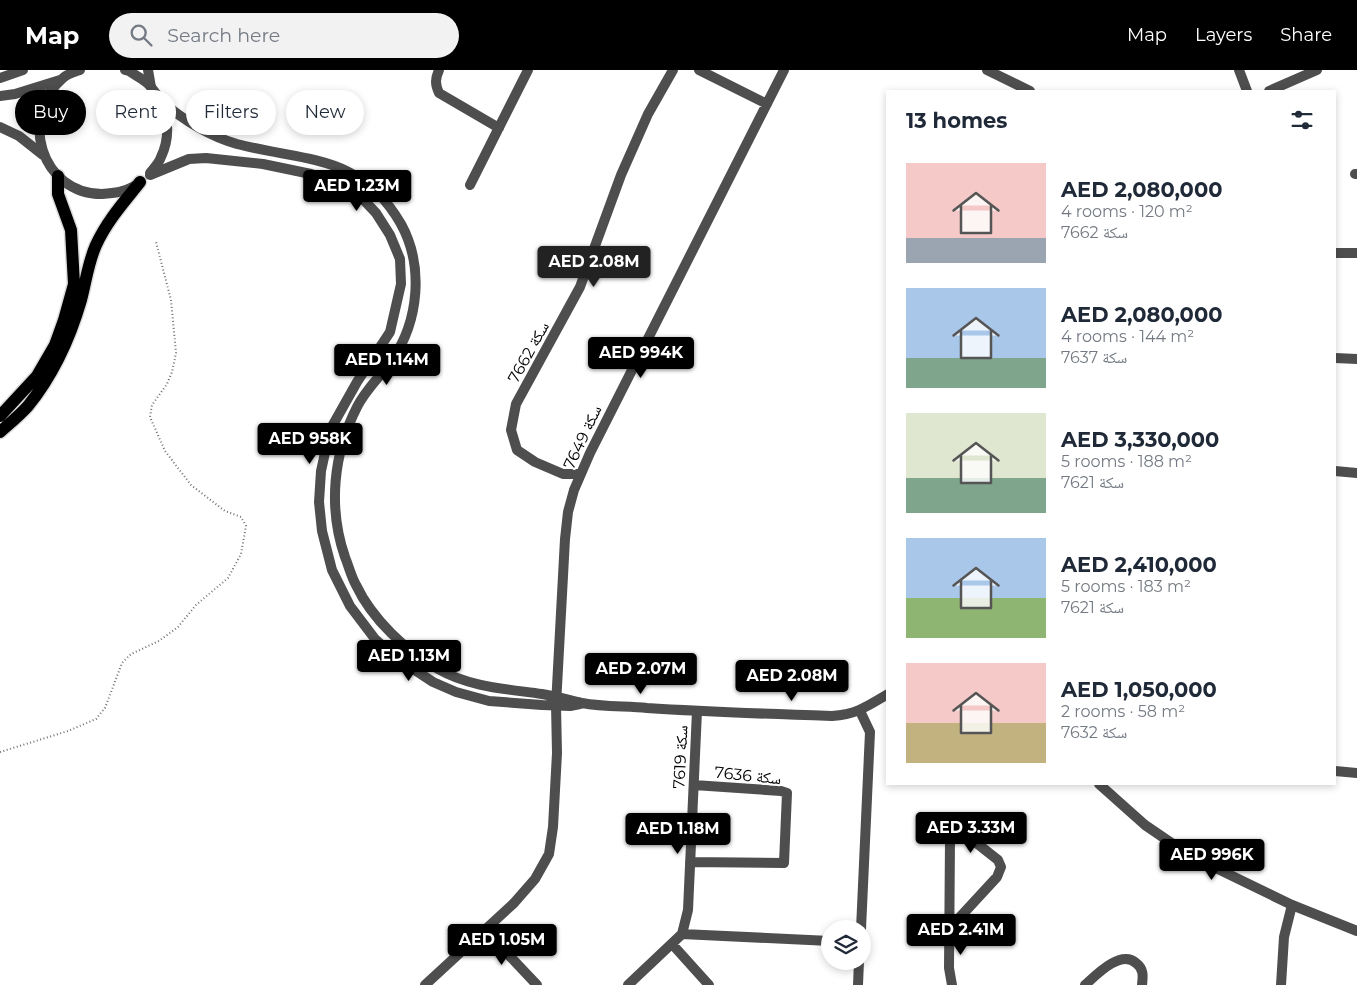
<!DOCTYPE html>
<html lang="en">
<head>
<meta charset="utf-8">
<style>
	:root { --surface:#fff; --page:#f2f2f3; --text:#1f2937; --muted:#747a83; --accent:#000 }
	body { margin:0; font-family:Montserrat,"Noto Naskh Arabic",sans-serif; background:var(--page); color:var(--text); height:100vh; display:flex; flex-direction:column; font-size:19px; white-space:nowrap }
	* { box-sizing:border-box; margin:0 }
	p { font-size:16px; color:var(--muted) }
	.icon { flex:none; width:28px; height:28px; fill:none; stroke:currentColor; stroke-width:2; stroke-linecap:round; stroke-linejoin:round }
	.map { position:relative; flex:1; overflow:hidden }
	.side { position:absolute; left:886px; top:20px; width:450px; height:695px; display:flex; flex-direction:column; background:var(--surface); border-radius:0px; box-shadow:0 2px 8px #0003 }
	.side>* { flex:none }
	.guide { position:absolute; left:15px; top:20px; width:475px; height:45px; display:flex; gap:10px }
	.fabs { position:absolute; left:821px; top:850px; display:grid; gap:10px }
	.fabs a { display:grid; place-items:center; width:50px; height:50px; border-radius:50%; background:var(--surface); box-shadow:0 2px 8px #0003; font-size:25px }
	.price { position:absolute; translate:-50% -42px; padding:0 11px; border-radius:5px; background:var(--accent); color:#fff; font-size:16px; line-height:32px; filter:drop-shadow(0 1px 2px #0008) }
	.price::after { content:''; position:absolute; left:50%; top:30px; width:15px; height:11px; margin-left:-8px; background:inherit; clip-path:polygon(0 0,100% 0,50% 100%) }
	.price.current { background:#222; color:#fff }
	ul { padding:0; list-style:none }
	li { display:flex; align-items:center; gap:15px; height:125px; padding:0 20px }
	li span { display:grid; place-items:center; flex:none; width:140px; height:100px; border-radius:0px; color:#555 }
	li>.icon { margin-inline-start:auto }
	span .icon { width:60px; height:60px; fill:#fffc; stroke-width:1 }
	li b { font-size:21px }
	h2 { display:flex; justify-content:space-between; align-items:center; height:60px; padding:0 20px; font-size:21px }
	.pill { padding:0 18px; border-radius:22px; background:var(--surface); box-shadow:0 2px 8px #0003; font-size:18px; line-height:45px }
	.pill.current { background:var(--accent); color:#fff }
	header { display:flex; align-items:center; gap:30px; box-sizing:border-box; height:70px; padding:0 25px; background:var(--accent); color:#fff }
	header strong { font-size:24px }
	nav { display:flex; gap:28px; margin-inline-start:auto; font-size:18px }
	.search { width:350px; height:45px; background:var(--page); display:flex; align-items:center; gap:12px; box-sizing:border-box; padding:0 18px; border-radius:28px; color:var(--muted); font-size:19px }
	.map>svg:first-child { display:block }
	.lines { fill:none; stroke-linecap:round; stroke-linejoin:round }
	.primary-casing { stroke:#dbdbdb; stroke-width:15 }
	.path { stroke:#707070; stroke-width:2; stroke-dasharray:1 2.5; stroke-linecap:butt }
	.minor { stroke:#4e4e4e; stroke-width:10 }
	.tertiary { stroke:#4e4e4e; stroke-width:10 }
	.primary { stroke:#000; stroke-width:12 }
	.labels { text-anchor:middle; stroke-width:4; stroke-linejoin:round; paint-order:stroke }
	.street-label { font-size:16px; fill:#000; stroke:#fff }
</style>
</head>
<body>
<header>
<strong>Map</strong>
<div class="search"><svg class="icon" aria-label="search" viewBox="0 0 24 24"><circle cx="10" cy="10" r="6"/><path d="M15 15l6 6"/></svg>Search here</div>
<nav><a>Map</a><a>Layers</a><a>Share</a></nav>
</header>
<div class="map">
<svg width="1357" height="915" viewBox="0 0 1357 915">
	<rect width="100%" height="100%" fill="#fff"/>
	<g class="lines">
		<g class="primary-casing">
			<path id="primary" d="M0 346 37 306 55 275 64 250 74 214 71 160 58 124V106
				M0 362C9 354 20 345 28 336 53 305 70 268 81 230 86 211 88 193 96 175 107 151 124 132 140 112"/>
		</g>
		<path class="path" d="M0 682 68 661 96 649 105 638 122 593 131 584 159 571 178 557 196 535 228 508 241 484 246 456 241 447 225 441 191 415 165 381 150 347 152 335 167 314 172 302 176 283 171 230 156 172"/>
		<path class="minor" d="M148 0 151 17
			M439 0C435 9 435 14 439 23L499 58
			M699 0 767 34
			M987 0 1030 21
			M1239 0 1247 21
			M1355 104H1357
			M470 115 528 0
			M1335 183H1357
			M1335 288 1357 289
			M1335 401 1357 403
			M581 404H563L535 392 517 380 511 360 516 334 580 217 621 105 648 44 673 0
			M860 641 870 662 861 859
			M1335 701 1357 703
			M690 792 784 793 787 723 781 721 694 715
			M949 859 997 807 1001 797 998 790 965 764 955 763 950 769 949 898 952 915
			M485 860 537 915
			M682 864 830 871
			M672 874 709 915
			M425 915 514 833 535 809 549 784 553 757 557 683 556 635 565 469 568 442 574 420 590 383 784 0
			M628 915 682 864 688 840 697 641
			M858 915 859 891
			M1085 915C1096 905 1121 879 1136 893 1144 899 1143 906 1142 915
			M1281 915 1284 867 1292 835"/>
		<path class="tertiary" d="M80 0C74 2 67 4 63 8 18 46 41 124 102 124 115 123 124 122 135 116
			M125 0 129 1C136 6 146 10 151 17 168 36 172 64 161 87 159 93 154 98 150 103
			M0 8 23 0
			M1269 21 1317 0
			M0 26 15 24 60 10
			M160 30C182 49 209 66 237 74 306 92 360 83 401 154 424 196 419 251 392 290 381 306 366 319 357 337 333 384 328 438 345 487 349 497 351 506 356 515 372 549 406 581 438 599 469 617 507 619 542 624 555 626 569 630 582 633 603 637 626 636 647 638 709 642 770 644 832 646 857 644 866 637 888 624
			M0 57 19 66 43 85
			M150 105 189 89 206 88 263 94 311 104 336 112 359 125 376 143 390 165 400 189 401 214 390 262 357 312 330 360 321 401 319 432 322 461 332 500 350 536 375 569 395 587 433 612 456 622 489 631 542 635 570 636 580 634
			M1099 714 1145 755 1189 785 1292 835 1357 861"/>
		<use href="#primary" class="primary"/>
	</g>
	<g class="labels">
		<g class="street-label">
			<text transform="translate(528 282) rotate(-61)" y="6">سكة 7662</text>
			<text transform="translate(582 367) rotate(-65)" y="6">سكة 7649</text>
			<text transform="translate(680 687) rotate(-87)" y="6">سكة 7619</text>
			<text transform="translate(748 705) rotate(6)" y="6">سكة 7636</text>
		</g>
	</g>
</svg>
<div class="fabs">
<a><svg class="icon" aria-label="layers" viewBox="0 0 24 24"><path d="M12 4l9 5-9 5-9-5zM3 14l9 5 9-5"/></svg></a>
</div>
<b class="price" style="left:357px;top:142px">AED 1.23M</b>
<b class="price current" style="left:594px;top:218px">AED 2.08M</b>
<b class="price" style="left:641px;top:309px">AED 994K</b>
<b class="price" style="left:387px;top:316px">AED 1.14M</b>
<b class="price" style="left:310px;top:395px">AED 958K</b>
<b class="price" style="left:409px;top:612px">AED 1.13M</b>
<b class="price" style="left:641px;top:625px">AED 2.07M</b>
<b class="price" style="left:792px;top:632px">AED 2.08M</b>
<b class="price" style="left:971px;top:784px">AED 3.33M</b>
<b class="price" style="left:678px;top:785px">AED 1.18M</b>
<b class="price" style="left:1212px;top:811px">AED 996K</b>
<b class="price" style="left:961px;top:886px">AED 2.41M</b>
<b class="price" style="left:502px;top:896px">AED 1.05M</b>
<div class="guide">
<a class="pill current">Buy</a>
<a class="pill">Rent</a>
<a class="pill">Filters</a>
<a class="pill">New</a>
</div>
<section class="side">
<h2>13 homes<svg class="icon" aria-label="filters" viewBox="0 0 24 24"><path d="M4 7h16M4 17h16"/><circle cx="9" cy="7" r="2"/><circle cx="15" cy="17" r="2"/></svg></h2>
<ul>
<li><span style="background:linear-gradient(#f6c9c9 75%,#9aa5b1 0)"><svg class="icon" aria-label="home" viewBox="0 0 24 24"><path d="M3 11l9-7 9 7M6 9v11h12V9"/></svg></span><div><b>AED 2,080,000</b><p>4 rooms · 120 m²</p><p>سكة 7662</p></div></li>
<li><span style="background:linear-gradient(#a9c7e8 70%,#7fa58c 0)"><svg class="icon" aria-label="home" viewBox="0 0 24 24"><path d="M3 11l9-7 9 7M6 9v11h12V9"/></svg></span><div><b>AED 2,080,000</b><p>4 rooms · 144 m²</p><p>سكة 7637</p></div></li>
<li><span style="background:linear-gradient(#dfe7d0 65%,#7fa58c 0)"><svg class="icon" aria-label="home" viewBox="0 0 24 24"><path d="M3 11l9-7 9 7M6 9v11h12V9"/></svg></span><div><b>AED 3,330,000</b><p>5 rooms · 188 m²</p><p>سكة 7621</p></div></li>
<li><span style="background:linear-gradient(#a9c7e8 60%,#8fb573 0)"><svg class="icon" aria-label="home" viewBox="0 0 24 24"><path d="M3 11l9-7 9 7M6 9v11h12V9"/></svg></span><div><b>AED 2,410,000</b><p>5 rooms · 183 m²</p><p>سكة 7621</p></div></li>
<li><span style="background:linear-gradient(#f6c9c9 60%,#c2b280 0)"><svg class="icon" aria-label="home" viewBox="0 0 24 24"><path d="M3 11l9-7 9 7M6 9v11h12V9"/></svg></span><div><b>AED 1,050,000</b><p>2 rooms · 58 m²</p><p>سكة 7632</p></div></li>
</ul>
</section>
</div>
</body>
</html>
